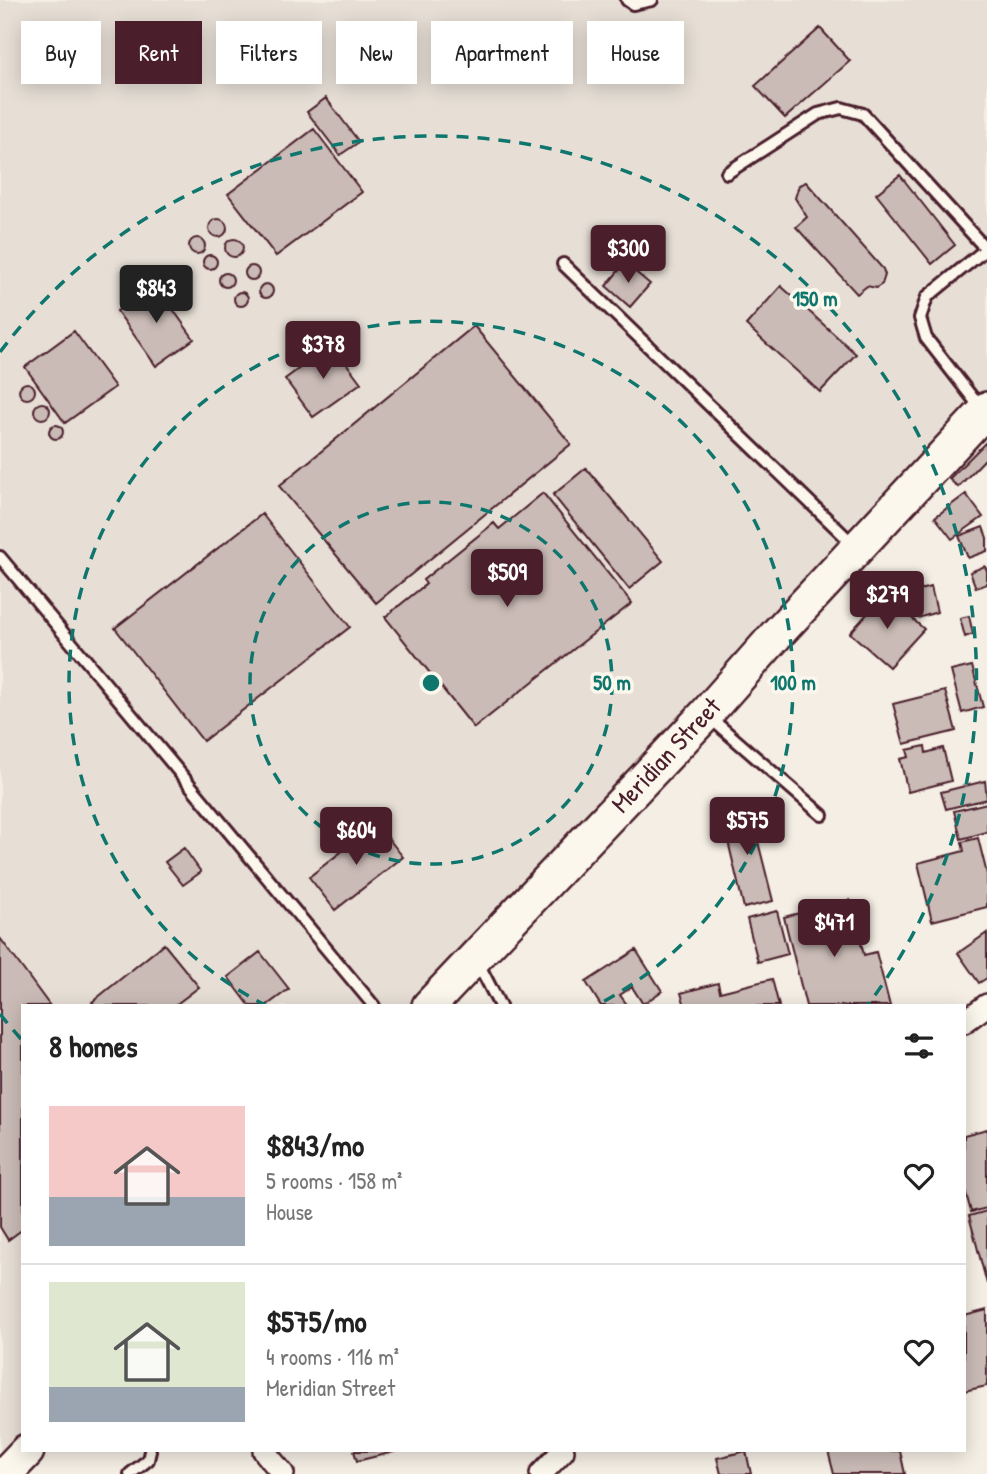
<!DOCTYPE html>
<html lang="en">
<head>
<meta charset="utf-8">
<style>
	:root { --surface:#fff; --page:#f6f6f6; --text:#222; --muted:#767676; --line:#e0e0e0; --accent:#4a1f2b }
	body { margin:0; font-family:"Patrick Hand",sans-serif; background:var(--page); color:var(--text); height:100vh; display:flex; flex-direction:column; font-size:26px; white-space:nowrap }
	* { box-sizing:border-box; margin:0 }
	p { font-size:23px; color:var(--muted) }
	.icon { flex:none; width:38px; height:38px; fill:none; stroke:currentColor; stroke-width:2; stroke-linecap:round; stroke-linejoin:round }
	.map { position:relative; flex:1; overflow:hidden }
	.side { position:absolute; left:21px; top:1004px; width:945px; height:448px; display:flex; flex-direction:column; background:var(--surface); border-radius:0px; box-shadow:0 4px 18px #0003 }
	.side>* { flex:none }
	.hud { position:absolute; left:21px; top:21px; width:945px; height:63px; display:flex; gap:14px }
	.price { position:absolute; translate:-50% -60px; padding:0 16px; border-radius:7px; background:var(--accent); color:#fff; font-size:23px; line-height:46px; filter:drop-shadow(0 2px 4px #0008) }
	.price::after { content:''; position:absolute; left:50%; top:42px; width:21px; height:16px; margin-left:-10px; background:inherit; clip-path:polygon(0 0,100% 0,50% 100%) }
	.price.selected { background:#222; color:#fff }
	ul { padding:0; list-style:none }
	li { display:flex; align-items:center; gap:21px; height:175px; padding:0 28px }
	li+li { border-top:2px solid var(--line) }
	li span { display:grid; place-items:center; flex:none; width:196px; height:140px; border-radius:0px; color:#555 }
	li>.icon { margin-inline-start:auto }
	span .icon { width:84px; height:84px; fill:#fffc; stroke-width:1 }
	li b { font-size:30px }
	h2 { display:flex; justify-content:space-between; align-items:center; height:84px; padding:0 28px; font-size:30px }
	.chip { padding:0 24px; border-radius:0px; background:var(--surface); box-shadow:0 4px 18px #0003; font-size:24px; line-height:63px }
	.chip.selected { background:var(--accent); color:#fff }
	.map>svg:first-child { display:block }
	.built { fill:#e7dfd6 }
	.building { fill:#cabbb6; stroke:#4a1f2b; stroke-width:2 }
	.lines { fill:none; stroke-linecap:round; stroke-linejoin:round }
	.service-casing { stroke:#4a1f2b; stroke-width:16 }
	.minor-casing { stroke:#4a1f2b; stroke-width:26 }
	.primary-casing { stroke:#4a1f2b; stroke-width:38 }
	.service { stroke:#fbf7ec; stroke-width:10 }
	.minor { stroke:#fbf7ec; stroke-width:21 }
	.primary { stroke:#fbf7ec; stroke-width:33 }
	.ring { fill:none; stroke:#0f766e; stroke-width:3.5; stroke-dasharray:12 9 }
	.labels { text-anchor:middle; stroke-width:7; stroke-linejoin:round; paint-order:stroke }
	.street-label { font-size:26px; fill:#4a1f2b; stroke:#fbf7ec }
	.centre { fill:#0f766e; stroke:#fbf7ec; stroke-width:3.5 }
	.ring-label { font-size:21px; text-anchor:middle; font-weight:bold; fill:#0f766e; stroke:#fbf7ec; stroke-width:7; stroke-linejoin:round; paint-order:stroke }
</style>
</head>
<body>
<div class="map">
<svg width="987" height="1474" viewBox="0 0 987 1474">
	<rect width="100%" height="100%" fill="#f4eee4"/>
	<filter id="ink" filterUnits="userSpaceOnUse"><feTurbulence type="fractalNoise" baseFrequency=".0143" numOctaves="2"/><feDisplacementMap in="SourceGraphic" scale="14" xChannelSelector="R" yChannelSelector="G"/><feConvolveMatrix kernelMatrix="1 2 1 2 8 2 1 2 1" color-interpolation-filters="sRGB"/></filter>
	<g filter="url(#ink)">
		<path class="built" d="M0 0H987V421L443 1006H23V1451L0 1474Z"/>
		<path class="building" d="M820 28 850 61 785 118 755 86Z
			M326 98 359 142 340 155 307 112Z
			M314 129 362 192 276 256 228 194Z
			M900 175 955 245 932 264 876 194Z
			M806 182 883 269 885 275 882 284 876 288 867 286 857 294 796 227 807 217 795 198 799 185Z
			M209 228a9 9 0 1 1 18 0a9 9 0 1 1-18 0Z
			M189 246a8 8 0 1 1 16 0a8 8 0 1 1-16 0Z
			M225 248a9 9 0 1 1 18 0a9 9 0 1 1-18 0Z
			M203 262a7 7 0 1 1 14 0a7 7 0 1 1-14 0Z
			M625 263 650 284 630 307 606 286Z
			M245 273a7 7 0 1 1 14 0a7 7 0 1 1-14 0Z
			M219 280a7 7 0 1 1 14 0a7 7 0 1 1-14 0Z
			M259 291a7 7 0 1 1 14 0a7 7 0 1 1-14 0Z
			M155 284 194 339 156 366 117 311Z
			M781 286 856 354 820 392 746 325Z
			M234 299a7 7 0 1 1 14 0a7 7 0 1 1-14 0Z
			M474 326 571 444 376 603 279 486Z
			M74 331 115 387 65 423 25 367Z
			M332 344 361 383 313 417 285 379Z
			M19 391a8 8 0 1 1 16 0a8 8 0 1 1-16 0Z
			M34 411a8 8 0 1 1 16 0a8 8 0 1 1-16 0Z
			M49 432a7 7 0 1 1 14 0a7 7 0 1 1-14 0Z
			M986 442 987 457 958 487 949 479Z
			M586 468 663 561 629 589 553 495Z
			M543 493 632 603 474 728 385 617 426 584 423 580 494 523 499 529Z
			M966 494 983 517 952 539 935 517Z
			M262 514 350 627 203 741 115 628Z
			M983 527 987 538V551L968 558 959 536Z
			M985 566 987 571V584L976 588 970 572Z
			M931 587 937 612 918 618 911 592Z
			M885 594 924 629 889 667 850 633Z
			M969 616 973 634 965 637 960 618Z
			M972 666 983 707 962 713 951 671Z
			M945 691 956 731 904 744 893 704Z
			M925 746 926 753 943 748 951 781 908 792 900 759 909 757 907 750Z
			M985 781 987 799 946 809 941 792Z
			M987 803V832L961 839 954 811Z
			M749 806 773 901 744 908 721 812Z
			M377 824 403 857 335 910 309 877Z
			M978 838 987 874V907L932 921 918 863 964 851 962 842Z
			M184 848 201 872 183 885 165 862Z
			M850 900 864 955 876 952 890 1006H806L784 917Z
			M777 911 788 954 758 962 747 919Z
			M987 933V978L979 983 958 953Z
			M0 938 50 1006H23V1229L8 1240 0 1227Z
			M164 944 199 987 174 1006H96L92 1002Z
			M636 950 662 991 643 1004 632 987 620 995 628 1006H601L586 982Z
			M260 952 289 989 266 1006H250L228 977Z
			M772 979 779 1006H685L681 993 718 983 720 992Z
			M987 1129V1208L971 1212 964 1186V1135Z
			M987 1211V1284L969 1216Z
			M987 1310V1386L964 1391V1316Z
			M354 1451H393L394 1452 357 1461Z
			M746 1451 751 1474H721L717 1458Z
			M828 1451H900L905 1474H834Z"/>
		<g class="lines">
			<g class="service-casing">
				<path id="service" d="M627 0 633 4 652 0
					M727 173 818 114 841 108 863 114 987 250
					M563 264 855 546
					M982 410 926 338 920 318 927 297 986 249
					M0 557 374 1006
					M708 716 822 815
					M478 963 500 1006
					M130 1474 148 1460 150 1451"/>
			</g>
			<g class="minor-casing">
				<path id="minor" d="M964 1022 987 1005
					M264 1451 283 1474
					M541 1474 563 1451"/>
			</g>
			<g class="primary-casing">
				<path id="primary" d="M429 1006 706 714 776 635 987 409
					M5 1474 27 1451"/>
			</g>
			<use href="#service" class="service"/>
			<use href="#minor" class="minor"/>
			<use href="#primary" class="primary"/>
		</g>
	</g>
	<g class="ring">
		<circle cx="431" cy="683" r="181"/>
		<path d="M267 1006A362 362 0 1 1 595 1006"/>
		<path d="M21 1039A543 543 0 0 1 0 1014M0 352A543 543 0 0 1 867 1006"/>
	</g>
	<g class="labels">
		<g class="street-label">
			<text transform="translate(666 755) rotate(-47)" y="9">Meridian Street</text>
		</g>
	</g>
	<circle cx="431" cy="683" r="10" class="centre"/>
	<g class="ring-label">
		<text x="815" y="306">150 m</text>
		<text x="612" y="690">50 m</text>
		<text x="793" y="690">100 m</text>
	</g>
</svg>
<b class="price" style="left:628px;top:285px">$300</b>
<b class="price selected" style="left:156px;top:325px">$843</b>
<b class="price" style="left:323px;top:381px">$378</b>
<b class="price" style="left:507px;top:609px">$509</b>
<b class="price" style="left:887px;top:631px">$279</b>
<b class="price" style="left:747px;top:857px">$575</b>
<b class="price" style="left:356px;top:867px">$604</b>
<b class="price" style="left:834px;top:959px">$471</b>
<div class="hud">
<a class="chip">Buy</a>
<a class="chip selected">Rent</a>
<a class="chip">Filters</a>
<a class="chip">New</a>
<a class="chip">Apartment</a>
<a class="chip">House</a>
</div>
<section class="side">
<h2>8 homes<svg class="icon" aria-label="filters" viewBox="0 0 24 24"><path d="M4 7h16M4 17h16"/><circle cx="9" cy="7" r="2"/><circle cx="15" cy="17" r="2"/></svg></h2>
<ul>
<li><span style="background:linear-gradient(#f6c9c9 65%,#9aa5b1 0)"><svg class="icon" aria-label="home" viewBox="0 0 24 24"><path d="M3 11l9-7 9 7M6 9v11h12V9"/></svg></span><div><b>$843/mo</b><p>5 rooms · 158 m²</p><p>House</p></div><svg class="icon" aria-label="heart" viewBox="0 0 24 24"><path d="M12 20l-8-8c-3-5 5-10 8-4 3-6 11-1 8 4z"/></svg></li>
<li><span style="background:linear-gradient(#dfe7d0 75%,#9aa5b1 0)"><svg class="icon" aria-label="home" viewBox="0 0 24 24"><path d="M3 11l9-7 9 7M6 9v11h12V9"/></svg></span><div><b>$575/mo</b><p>4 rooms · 116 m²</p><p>Meridian Street</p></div><svg class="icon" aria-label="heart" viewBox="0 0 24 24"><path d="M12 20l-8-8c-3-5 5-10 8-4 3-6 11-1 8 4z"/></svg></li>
</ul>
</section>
</div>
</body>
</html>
